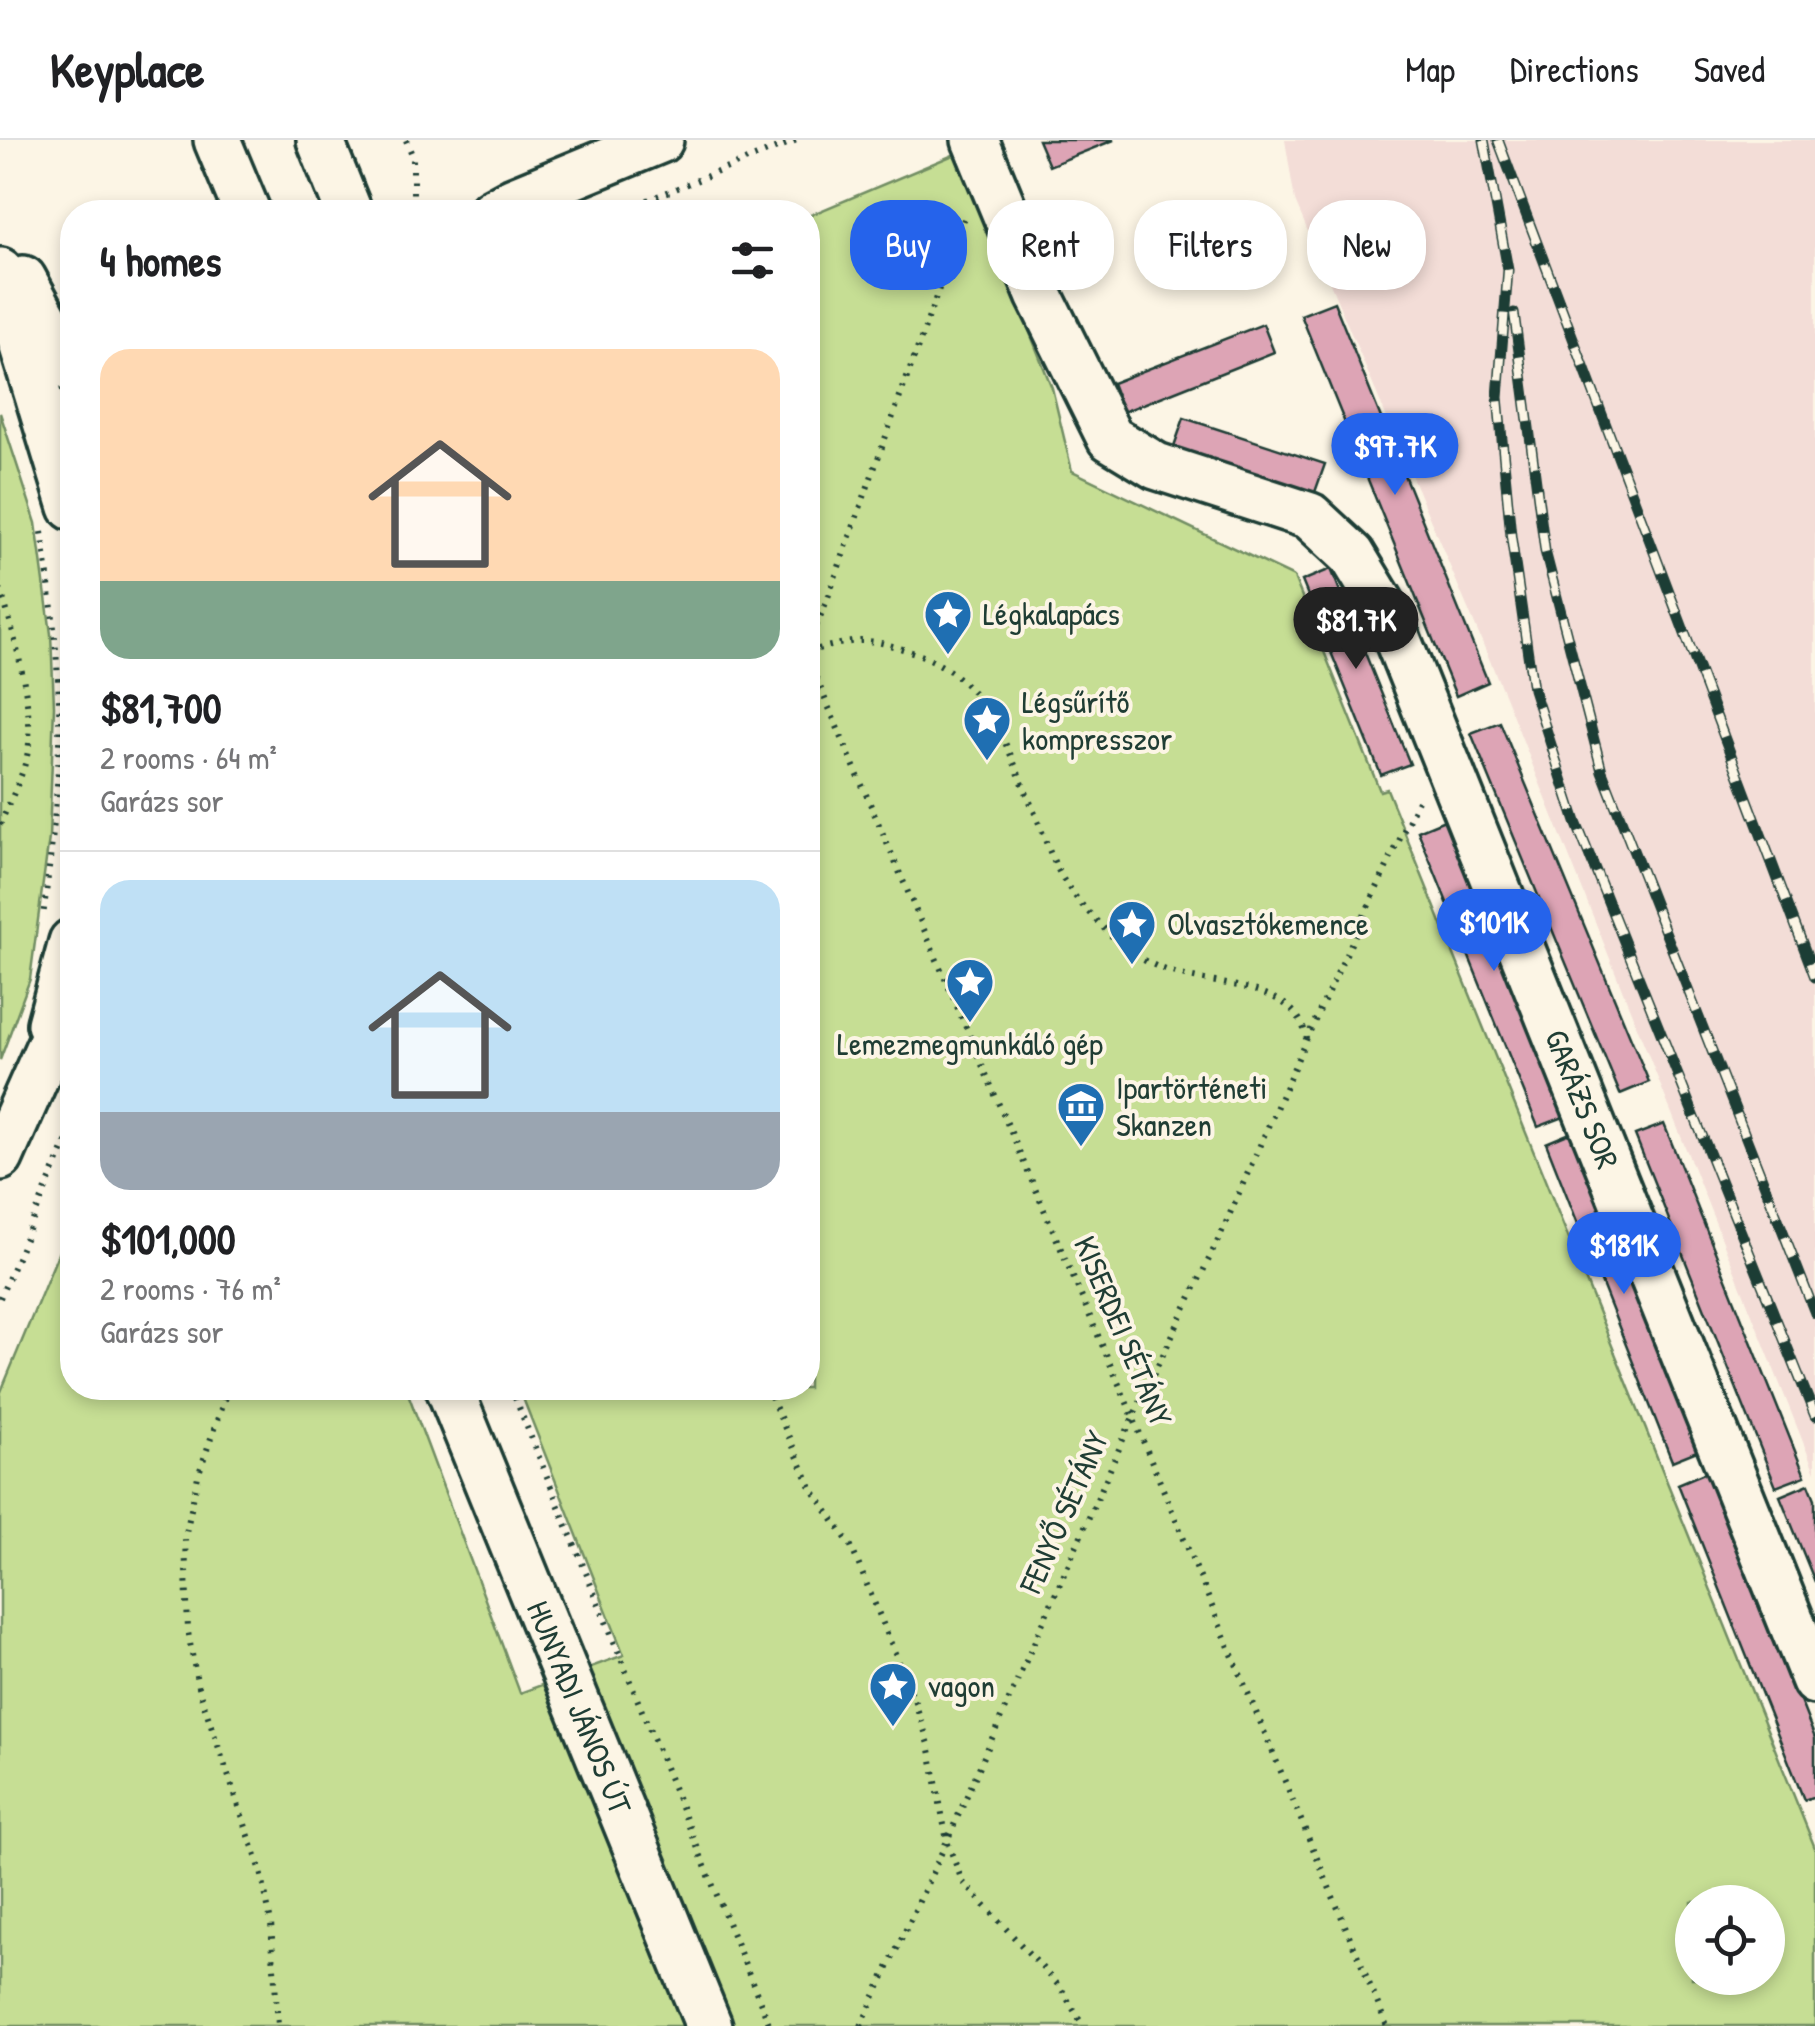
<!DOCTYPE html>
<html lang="en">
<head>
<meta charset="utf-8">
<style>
	:root { --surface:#fff; --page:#f2f2f2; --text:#202124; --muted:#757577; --line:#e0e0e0; --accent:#2563eb }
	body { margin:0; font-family:"Patrick Hand",sans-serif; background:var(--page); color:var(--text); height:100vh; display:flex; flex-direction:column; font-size:38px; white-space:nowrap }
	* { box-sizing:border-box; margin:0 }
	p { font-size:32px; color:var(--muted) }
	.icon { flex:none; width:55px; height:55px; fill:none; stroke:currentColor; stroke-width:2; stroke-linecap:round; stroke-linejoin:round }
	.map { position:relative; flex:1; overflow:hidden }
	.details { position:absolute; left:60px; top:60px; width:760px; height:1200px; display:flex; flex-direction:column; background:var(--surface); border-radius:40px; box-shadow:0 5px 15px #0003 }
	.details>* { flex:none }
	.banner { position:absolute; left:850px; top:60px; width:815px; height:90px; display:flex; gap:20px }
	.controls { position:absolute; left:1675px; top:1745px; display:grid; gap:20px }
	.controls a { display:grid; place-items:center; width:110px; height:110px; border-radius:50%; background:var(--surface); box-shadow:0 5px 15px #0003; font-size:50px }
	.price { position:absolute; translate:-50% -85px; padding:0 22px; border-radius:35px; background:var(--accent); color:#fff; font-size:32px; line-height:65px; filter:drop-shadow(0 2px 5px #0008) }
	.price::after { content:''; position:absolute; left:50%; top:60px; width:30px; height:22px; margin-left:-15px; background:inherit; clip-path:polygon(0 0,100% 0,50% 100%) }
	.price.current { background:#222; color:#fff }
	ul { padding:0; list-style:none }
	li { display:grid; align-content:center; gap:20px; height:530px; padding:0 40px }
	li+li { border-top:2px solid var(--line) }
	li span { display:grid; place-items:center; height:310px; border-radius:30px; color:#555 }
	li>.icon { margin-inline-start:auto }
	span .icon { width:180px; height:180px; fill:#fffc; stroke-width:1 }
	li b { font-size:42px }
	h2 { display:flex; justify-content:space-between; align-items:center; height:120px; padding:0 40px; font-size:42px }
	.tag { padding:0 35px; border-radius:40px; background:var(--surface); box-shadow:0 5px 15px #0003; font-size:35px; line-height:90px }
	.tag.current { background:var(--accent); color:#fff }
	header { display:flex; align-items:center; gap:60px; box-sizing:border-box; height:140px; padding:0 50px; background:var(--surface); border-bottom:2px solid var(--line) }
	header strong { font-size:48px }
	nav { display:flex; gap:55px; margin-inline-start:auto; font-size:35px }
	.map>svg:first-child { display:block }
	.built { fill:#f3ddd7 }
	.green { fill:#c6de94; stroke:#728e64; stroke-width:2.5; fill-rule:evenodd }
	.building { fill:#dda4b5; stroke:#1f3d34; stroke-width:2.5 }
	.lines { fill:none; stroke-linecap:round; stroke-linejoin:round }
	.minor-casing { stroke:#1f3d34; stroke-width:52 }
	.path { stroke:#1f3d34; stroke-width:6; stroke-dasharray:2.5 8; stroke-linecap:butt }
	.minor { stroke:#fcf5e5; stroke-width:45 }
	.rail-casing { stroke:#1f3d34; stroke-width:11 }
	.rail { stroke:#fcf5e5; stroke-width:8; stroke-dasharray:22; stroke-linecap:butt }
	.labels { text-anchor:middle; stroke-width:8; stroke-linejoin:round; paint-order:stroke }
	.poi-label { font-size:32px; fill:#1f3d34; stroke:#fcf5e5; text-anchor:start }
	.street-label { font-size:32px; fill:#1f3d34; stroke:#fcf5e5 }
</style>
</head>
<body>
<header>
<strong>Keyplace</strong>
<nav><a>Map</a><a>Directions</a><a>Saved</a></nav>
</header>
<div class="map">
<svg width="1815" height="1886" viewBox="0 0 1815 1886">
	<rect width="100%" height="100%" fill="#fcf5e5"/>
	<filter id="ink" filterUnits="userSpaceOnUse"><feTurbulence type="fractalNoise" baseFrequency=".01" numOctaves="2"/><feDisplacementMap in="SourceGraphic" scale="20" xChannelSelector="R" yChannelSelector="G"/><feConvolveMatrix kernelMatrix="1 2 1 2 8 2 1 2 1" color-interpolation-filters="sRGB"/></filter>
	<g filter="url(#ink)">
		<path class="built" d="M1285 0H1815V1332L1505 556 1295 61Z"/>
		<path class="green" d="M958 13 1052 248 1072 331 1294 437 1380 651 1387 649 1815 1708V1886H0V1254L72 1080V1248H406L520 1553 624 1515 519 1248H808V76ZM1692 1762H1768V1838H1692Z
			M0 273 36 383 51 494 54 566 49 698 30 839 0 920Z"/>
		<path class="building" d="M1038 0H1114L1049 26Z
			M1334 162 1488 542 1456 556 1301 175Z
			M1263 184 1274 212 1123 272 1112 243Z
			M1184 278 1325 324 1314 355 1173 309Z
			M1331 429 1410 624 1381 635 1302 441Z
			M1500 582 1649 942 1620 954 1471 593Z
			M1447 679 1569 975 1538 987 1418 691Z
			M1664 984 1805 1336 1776 1347 1635 995Z
			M1575 991 1702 1309 1672 1321 1546 1003Z
			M1709 1331 1815 1598V1656L1804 1660 1678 1344Z
			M1809 1344 1815 1359V1442L1780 1356Z"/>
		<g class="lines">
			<g class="minor-casing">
				<g id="minor">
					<path d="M217 0 247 72"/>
					<path d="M320 0 349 72"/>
					<path id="s1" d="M975 0 1039 155 1110 298 1156 326 1310 376 1352 415 1387 473 1815 1541"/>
					<path d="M492 72 514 60 660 0"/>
					<path d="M0 131 72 367"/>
					<path d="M23 139 72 229"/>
					<path d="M50 884 72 802"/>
					<path d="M0 1017 72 855"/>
					<path id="s2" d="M449 1248 709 1886"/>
				</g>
			</g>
			<path class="path" d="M406 0 413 17V72
				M618 72 797 0
				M42 392C50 448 57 504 59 561 61 633 52 706 43 777
				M0 449C13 486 35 573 28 611 24 635 9 662 0 685
				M808 505 826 463 964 79
				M808 511C825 508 843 502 860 501 877 500 896 507 912 512 988 537 1007 608 1036 676 1045 698 1053 725 1067 745 1081 766 1100 785 1118 802 1136 819 1162 830 1185 836 1224 846 1300 846 1306 899
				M808 519 1133 1277 1387 1886
				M0 1158 72 988
				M228 1248 198 1336 185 1398 188 1492 198 1547 261 1731 271 1783 278 1886
				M511 1248 770 1886
				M767 1248 811 1347 851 1406 914 1559 929 1604 947 1701 962 1741 1061 1848 1083 1886
				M861 1886 947 1701 1133 1277 1221 1094 1306 900 1419 658"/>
			<use href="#minor" class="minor"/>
			<g class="rail-casing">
				<path id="rail" d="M1484 0 1508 130 1498 257 1511 396 1533 549 1576 682 1815 1276
					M1498 0 1815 837
					M1514 173 1545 411 1602 631 1815 1173"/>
			</g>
			<use href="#rail" class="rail"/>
		</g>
	</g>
	<defs>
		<g id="sight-pin" transform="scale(2.5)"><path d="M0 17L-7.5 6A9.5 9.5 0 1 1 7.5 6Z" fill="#1f6fb2" stroke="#fcf5e5"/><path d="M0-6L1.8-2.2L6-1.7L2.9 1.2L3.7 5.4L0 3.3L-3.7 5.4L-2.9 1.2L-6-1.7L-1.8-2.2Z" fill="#fff"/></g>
		<g id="museum-pin" transform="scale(2.5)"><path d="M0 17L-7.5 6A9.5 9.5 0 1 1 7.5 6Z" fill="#1f6fb2" stroke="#fcf5e5"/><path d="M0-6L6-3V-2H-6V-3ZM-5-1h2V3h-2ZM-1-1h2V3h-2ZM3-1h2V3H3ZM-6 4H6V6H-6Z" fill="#fff"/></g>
	</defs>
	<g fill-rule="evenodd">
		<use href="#sight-pin" x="948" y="474"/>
		<use href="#sight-pin" x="987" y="580"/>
		<use href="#sight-pin" x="1132" y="784"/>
		<use href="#sight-pin" x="970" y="842"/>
		<use href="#museum-pin" x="1081" y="966"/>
		<use href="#sight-pin" x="893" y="1546"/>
	</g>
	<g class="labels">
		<g class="poi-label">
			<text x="983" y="485">Légkalapács</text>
			<text x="1022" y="573">Légsűrítő<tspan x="1022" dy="37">kompresszor</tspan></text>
			<text x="1167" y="795">Olvasztókemence</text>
			<text x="970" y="915" text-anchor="middle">Lemezmegmunkáló gép</text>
			<text x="1116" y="959">Ipartörténeti<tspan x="1116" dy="37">Skanzen</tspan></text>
			<text x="928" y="1557">vagon</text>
		</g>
		<g class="street-label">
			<text dy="11" stroke="none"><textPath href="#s1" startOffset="1192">GARÁZS SOR</textPath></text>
			<text transform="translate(1123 1191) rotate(67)" y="11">KISERDEI SÉTÁNY</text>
			<text transform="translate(1064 1372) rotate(-66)" y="11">FENYŐ SÉTÁNY</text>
			<text dy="11" stroke="none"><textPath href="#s2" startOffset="345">HUNYADI JÁNOS ÚT</textPath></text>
		</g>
	</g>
</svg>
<div class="controls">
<a><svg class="icon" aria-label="locate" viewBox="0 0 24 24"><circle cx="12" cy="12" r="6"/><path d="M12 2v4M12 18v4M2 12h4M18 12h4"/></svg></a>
</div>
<b class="price" style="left:1395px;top:358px">$97.7K</b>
<b class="price current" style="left:1356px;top:532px">$81.7K</b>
<b class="price" style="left:1494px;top:834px">$101K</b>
<b class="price" style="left:1624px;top:1157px">$181K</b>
<div class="banner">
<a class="tag current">Buy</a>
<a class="tag">Rent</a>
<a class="tag">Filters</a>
<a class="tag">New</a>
</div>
<section class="details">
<h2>4 homes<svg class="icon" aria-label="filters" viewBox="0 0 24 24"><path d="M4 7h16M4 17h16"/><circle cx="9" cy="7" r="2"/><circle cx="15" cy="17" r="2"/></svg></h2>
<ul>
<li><span style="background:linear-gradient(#ffd9b3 75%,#7fa58c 0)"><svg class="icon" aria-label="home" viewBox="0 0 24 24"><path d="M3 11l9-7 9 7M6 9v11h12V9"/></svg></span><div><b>$81,700</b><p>2 rooms · 64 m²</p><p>Garázs sor</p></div></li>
<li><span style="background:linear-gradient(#bfe0f5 75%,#9aa5b1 0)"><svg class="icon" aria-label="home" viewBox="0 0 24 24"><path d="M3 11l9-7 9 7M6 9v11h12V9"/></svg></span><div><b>$101,000</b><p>2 rooms · 76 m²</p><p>Garázs sor</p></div></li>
</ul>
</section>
</div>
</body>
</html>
